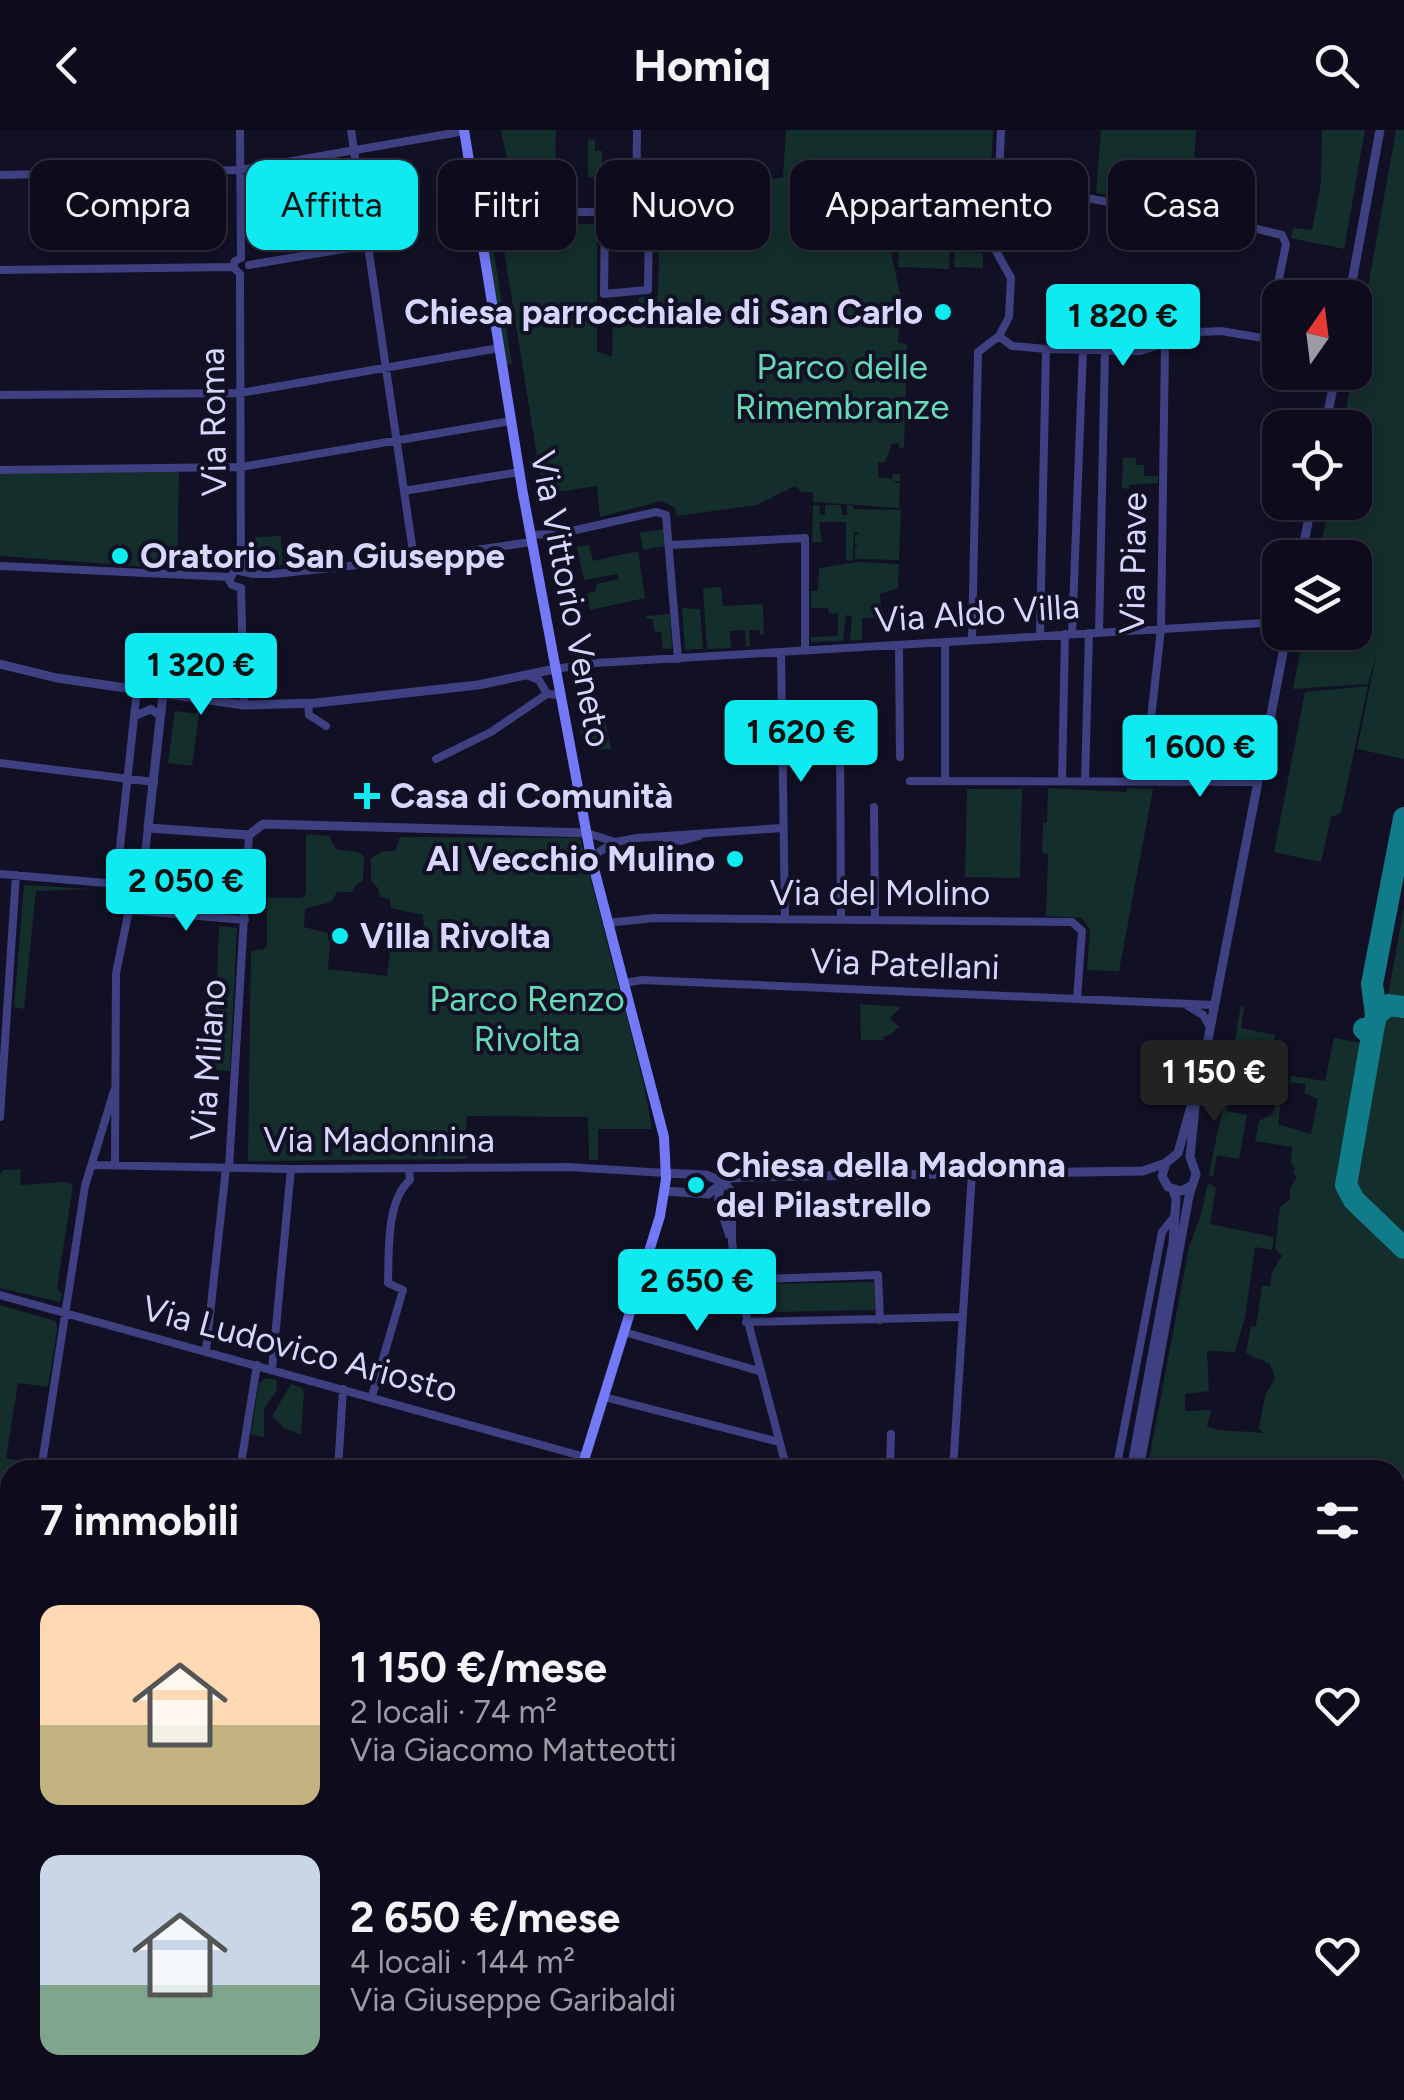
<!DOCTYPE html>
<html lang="it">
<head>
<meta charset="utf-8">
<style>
	:root { --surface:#0e0c1c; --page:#1c1a29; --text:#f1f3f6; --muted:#9b9ba3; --line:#2e2c3b; --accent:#0fe9f0 }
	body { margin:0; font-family:Figtree,sans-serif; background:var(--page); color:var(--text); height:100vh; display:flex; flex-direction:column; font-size:38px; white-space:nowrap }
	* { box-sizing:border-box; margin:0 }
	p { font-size:32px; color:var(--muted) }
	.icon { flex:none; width:55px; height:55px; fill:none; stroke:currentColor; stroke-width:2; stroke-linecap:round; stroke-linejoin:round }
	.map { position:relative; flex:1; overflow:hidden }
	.side { position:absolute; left:0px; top:1330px; width:1405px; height:640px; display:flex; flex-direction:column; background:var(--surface); border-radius:30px 30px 0 0; box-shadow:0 5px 15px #0003,0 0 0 2px var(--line) }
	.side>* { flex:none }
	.guide { position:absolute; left:30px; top:30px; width:1345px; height:90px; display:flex; gap:20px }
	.needle { width:65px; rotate:14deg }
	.fabs { position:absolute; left:1262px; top:150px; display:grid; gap:20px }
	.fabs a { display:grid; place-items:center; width:110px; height:110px; border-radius:20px; background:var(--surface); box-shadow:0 5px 15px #0003,0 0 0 2px var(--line); font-size:50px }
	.price { position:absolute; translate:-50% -85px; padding:0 22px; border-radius:10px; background:var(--accent); color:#111; font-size:32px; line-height:65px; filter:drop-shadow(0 2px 5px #0008) }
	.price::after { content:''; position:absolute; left:50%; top:60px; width:30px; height:22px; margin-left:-15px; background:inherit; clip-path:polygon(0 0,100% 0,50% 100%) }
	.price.on { background:#222; color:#fff }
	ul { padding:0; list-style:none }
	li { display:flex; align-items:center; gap:30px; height:250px; padding:0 40px }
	li span { display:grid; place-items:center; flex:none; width:280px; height:200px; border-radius:20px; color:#555 }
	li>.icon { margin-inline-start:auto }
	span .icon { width:120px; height:120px; fill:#fffc; stroke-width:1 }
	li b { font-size:42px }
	h2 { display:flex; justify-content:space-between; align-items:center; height:120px; padding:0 40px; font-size:42px }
	.pill { padding:0 35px; border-radius:20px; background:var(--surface); box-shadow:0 5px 15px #0003,0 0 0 2px var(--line); font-size:35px; line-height:90px }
	.pill.on { background:var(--accent); color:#111 }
	header { display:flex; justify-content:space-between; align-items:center; height:130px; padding:0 40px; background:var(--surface); font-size:45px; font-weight:700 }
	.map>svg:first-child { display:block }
	.green { fill:#142e2b }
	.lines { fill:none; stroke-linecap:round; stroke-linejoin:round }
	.taxiway { stroke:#107c8a; stroke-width:22 }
	.minor { stroke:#3e4081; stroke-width:8 }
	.tertiary { stroke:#3e4081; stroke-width:9 }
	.secondary { stroke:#7379f7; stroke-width:10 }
	.poi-dot { fill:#0fe9f0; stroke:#121025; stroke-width:4 }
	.labels { text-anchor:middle; stroke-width:8; stroke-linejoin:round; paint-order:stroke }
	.poi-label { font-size:35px; font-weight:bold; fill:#d8d6fd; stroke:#121025; text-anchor:start }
	.park-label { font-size:35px; fill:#66d9b4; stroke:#121025 }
	.street-label { font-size:35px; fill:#d8d6fd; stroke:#121025 }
</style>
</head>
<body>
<header><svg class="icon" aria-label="back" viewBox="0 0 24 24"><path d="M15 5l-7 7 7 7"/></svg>Homiq<svg class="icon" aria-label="search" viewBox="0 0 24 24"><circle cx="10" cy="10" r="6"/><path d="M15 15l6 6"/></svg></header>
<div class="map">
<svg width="1404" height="1970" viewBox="0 0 1404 1970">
	<rect width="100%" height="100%" fill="#121025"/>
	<path class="green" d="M501 0H556L555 38H547V72H516Z
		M786 0H993L987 114 889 112 901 169 898 213 907 214 904 318H899V313L892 314 885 332H878V347L892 349 893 344H900V351L890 352 900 353 899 378 813 372V362H802L795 356 757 375 677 386 675 378 662 371 600 387 597 356 543 364 500 95 597 94V221L612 227 613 185H638L639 167 658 166 660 74 678 75V70L783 47Z
		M1101 0H1196L1194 33 1218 38 1211 82 1096 63Z
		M1322 0H1365L1344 119 1291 108 1293 98 1312 100 1321 53Z
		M1396 0H1404V629L1357 619 1377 521 1368 554 1293 559 1304 503 1355 502V428L1319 427 1329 373 1355 372V298L1343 297Z
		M588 9 595 10V21H602V34L631 33V48L588 47Z
		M488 87 512 234 507 235 483 88Z
		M899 113 950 116 949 139 898 137Z
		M955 122 983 123V138L954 137Z
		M1123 328H1136V335H1144V346H1158V353L1129 355V359L1122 358Z
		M179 341 177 439 0 426V344Z
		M813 375H819L820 385H825V375H841L842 385H847V375L853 376 854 379 901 380 899 430 855 429V417L859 415 855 414V405L860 403 854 402 853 431 846 430V392H819L822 412H812Z
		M664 399 665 416 643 420 640 403Z
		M281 406 283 435 268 436 256 425 255 407Z
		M589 415 593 431 638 421 645 468 590 480 587 463 595 461 597 454 619 449 617 444 584 450 577 417Z
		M858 432 899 434 898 458 880 464 882 487 862 488V510L850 511 852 486 846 485 843 511 811 512V507L838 506V484L829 483 828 478H811V461H818L819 438Z
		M721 457 723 476 763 474 764 505H760L759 500H749L750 516 746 517 745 500 730 501 731 518 707 519 703 458Z
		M682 478 700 479 703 519 685 520Z
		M670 484 672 518 663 519 661 502 654 501 653 489H646V486Z
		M1368 556 1341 683 1331 687 1321 732 1274 722 1305 562Z
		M175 581 199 584 192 636 168 633Z
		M605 589 611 619 593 620 591 612 583 613 579 595Z
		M1048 658 1126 662 1127 658 1153 659 1119 841 1087 840 1090 800 1082 788 1046 786 1048 724 1042 723 1043 693 1047 692Z
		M967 659H1022L1020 748 965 747Z
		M306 704 329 706 336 719 361 723 364 727 363 751 356 755 352 762H337L331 772 305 779 304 797 331 804 328 839 387 846 390 822 398 805 424 801 423 785 391 778 390 769 380 767 378 758 371 751V728L381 722 396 720 400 707 580 708 643 950 652 999H598V1030H589L588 987 467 986 466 1001 458 1002V1017L466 1018V1029L248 1031 251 821 264 819 267 815V768H302L306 764Z
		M24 755 92 759 36 761 24 879 14 877Z
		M1404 777V1104L1361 1064 1355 1050Z
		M219 796 237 798 230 941 214 940Z
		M860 874 901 877 890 888 899 897 890 905 884 906 883 910H861Z
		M1241 875 1244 878 1241 898 1275 905 1271 928 1266 933 1236 928 1226 981 1247 985 1239 1029 1217 1025 1213 1046 1209 1045 1225 965 1213 957 1223 956 1228 951Z
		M1334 908 1361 913 1336 1048 1339 1063 1404 1130V1512L1395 1510V1340H1147L1189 1117 1200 1088 1208 1053 1216 1058 1210 1094 1274 1107 1272 1120 1255 1117 1245 1187 1235 1222 1207 1221 1209 1261 1185 1264V1281L1211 1280 1207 1297C1221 1302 1248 1301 1264 1303L1259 1298 1265 1266 1275 1248 1270 1234 1246 1223 1251 1196H1256L1262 1156H1270L1272 1142 1282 1126 1275 1118 1280 1077 1290 1069V1058L1297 1047 1293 1044 1295 1038 1291 1033 1292 1017 1255 1011 1259 991 1273 984 1277 964 1282 965 1278 994 1311 1004 1318 969 1304 963 1306 954 1290 952 1291 946 1325 951Z
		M21 1039 20 1055 67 1052 73 1055 57 1158 62 1164 60 1172 0 1158V1044L3 1040Z
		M874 1152 875 1180 776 1182 772 1154Z
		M0 1175 52 1190 56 1192 57 1199 48 1257 18 1253 6 1328 36 1334 35 1340H10V1419L0 1417Z
		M266 1248 276 1250 277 1260 264 1279V1307L251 1305 259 1253Z
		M291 1254 302 1258 304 1262 301 1305 284 1298 272 1286Z
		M894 1332 947 1333 946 1340H894Z
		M0 1425 10 1427V1475L0 1474Z
		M1395 1541 1404 1543V1791L1395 1790Z
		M1395 1800 1404 1801V1918L1395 1917Z
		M0 1832 10 1834 6 1910 10 1912V1918L1 1970Z
		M1094 1960 1096 1970H591L592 1962 589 1961Z"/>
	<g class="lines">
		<path class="taxiway" d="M1376 885 1388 875 1404 877
			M1364 899 1372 906 1346 1055 1354 1070 1404 1118
			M1372 906 1376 885 1372 854 1404 688"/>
		<path class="minor" d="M240 0 241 128
			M351 0 414 429
			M0 45 240 40 465 1
			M999 51 1212 92H1229L1282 105 1286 114 1267 208
			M477 80 636 83 637 0
			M605 82 604 164 648 160 649 83
			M249 135 367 115
			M0 140 233 137
			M999 206 1012 216 1046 219 1140 221 1200 202 1221 201 1280 211
			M0 265 240 263 499 218
			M0 340 241 337 511 291
			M404 361 519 342
			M530 405 558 404 656 382 666 385 678 529
			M670 415 805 408V521
			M0 436 229 447
			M241 439 240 155V144L233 137 235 131 241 128
			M241 458 232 455 229 450 235 440 253 444H274L414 429 531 412
			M241 458 244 575
			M1099 503 1105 220
			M1072 504 1083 220
			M1040 505 1046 219
			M972 510 978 222 999 206 1009 187 1011 148 996 121 1001 0
			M945 513V651
			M899 516 900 627
			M781 522 785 789
			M555 539 596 533 1280 492
			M529 546 539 550 547 564
			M163 564 168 524 214 529
			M308 573 309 585 326 596
			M135 586 151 579 160 586
			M840 600 841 788
			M436 629 491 602 547 564 560 565
			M0 633 154 652
			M910 651 1256 652
			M1062 651 1065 504
			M1085 651 1089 503
			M1144 651 1161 499 1165 215
			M874 677 875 788
			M587 703 615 712
			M665 708 681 711 699 706
			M591 727 615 712 637 708 782 698
			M0 744 141 756
			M116 754 137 560
			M129 780 245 790
			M607 793 654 788 1072 792 1082 801 1077 869
			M624 853 642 850 1214 875
			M1188 876 1203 885 1210 897
			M0 987 16 745
			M115 1034 116 843 129 780 141 756 148 698
			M93 1035 291 1039 568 1037 666 1043
			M229 1038 249 705
			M723 1052 732 1061V1112L737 1150 787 1340
			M721 1056 718 1070 729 1105
			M737 1150 878 1145 880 1190
			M0 1165 585 1327
			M746 1192 961 1187
			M624 1202 759 1241
			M206 1221 226 1038
			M272 1239 291 1039
			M372 1266 403 1160 388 1153C389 1122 386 1071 410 1050L409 1039
			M604 1267 779 1312
			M41 1340 85 1056 114 961
			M240 1340 257 1235
			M338 1340 343 1259
			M890 1340 891 1304
			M953 1340 972 1043
			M1116 1340 1162 1102 1175 1086
			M0 1600 10 1538
			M0 1681 10 1683
			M0 1769 10 1774"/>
		<path class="tertiary" d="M1349 168 1380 0
			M1325 298 1336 242
			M1301 428 1312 372
			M0 534 57 548 244 575 316 573 478 555 555 539
			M163 564 148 698 249 705 263 694 587 703
			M1166 1033 1162 1046 1168 1057 1181 1061 1191 1056
			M666 1043 706 1045 723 1052
			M665 1061 708 1064 730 1048 744 1047 1143 1041 1166 1033 1178 1023 1204 930 1287 502
			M1131 1340 1173 1113 1176 1069 1173 1060
			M1139 1340 1189 1066 1196 1044 1190 1027 1196 967
			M1395 1527 1404 1529
			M1395 1538 1404 1540
			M1104 1960 1106 1970"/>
		<path class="secondary" d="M464 0 523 364 591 727 664 1007 666 1049 660 1086 581 1340
			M379 1970 382 1960"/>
	</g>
	<g class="poi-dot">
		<circle cx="943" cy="182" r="10"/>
		<circle cx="120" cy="426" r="10"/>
		<path d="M362 651h10v10h10v10h-10v10h-10v-10h-10v-10h10z"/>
		<circle cx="735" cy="729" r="10"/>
		<circle cx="340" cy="806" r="10"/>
		<circle cx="696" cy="1055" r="10"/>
	</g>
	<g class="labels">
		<g class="poi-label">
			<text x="923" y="194" text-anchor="end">Chiesa parrocchiale di San Carlo</text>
			<text x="140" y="438">Oratorio San Giuseppe</text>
			<text x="390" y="678">Casa di Comunità</text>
			<text x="715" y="741" text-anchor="end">Al Vecchio Mulino</text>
			<text x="360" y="818">Villa Rivolta</text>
			<text x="716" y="1047">Chiesa della Madonna<tspan x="716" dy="40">del Pilastrello</tspan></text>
		</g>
		<g class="park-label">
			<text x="842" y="249">Parco delle<tspan x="842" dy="40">Rimembranze</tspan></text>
			<text x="527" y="881">Parco Renzo<tspan x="527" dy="40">Rivolta</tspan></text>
		</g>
		<g class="street-label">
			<text transform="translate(213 292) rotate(-91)" y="12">Via Roma</text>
			<text transform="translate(1133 433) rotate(-89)" y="12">Via Piave</text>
			<text transform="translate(571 469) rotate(79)" y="12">Via Vittorio Veneto</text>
			<text transform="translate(977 483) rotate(-4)" y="12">Via Aldo Villa</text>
			<text x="880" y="775">Via del Molino</text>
			<text transform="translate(905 834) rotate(2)" y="12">Via Patellani</text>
			<text transform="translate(208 930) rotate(-86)" y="12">Via Milano</text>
			<text x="379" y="1022">Via Madonnina</text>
			<text transform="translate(300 1219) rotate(15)" y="12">Via Ludovico Ariosto</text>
		</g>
	</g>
</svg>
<div class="fabs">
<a><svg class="needle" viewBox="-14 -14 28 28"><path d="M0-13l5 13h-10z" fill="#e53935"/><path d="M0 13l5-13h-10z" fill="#9b9ba3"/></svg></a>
<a><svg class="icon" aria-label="locate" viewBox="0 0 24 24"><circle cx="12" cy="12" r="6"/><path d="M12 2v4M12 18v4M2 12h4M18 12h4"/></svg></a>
<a><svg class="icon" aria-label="layers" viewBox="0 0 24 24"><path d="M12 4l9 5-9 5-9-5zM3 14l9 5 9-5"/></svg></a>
</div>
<b class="price" style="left:1123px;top:239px">1 820 €</b>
<b class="price" style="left:201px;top:588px">1 320 €</b>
<b class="price" style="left:801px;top:655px">1 620 €</b>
<b class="price" style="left:1200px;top:670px">1 600 €</b>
<b class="price" style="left:186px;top:804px">2 050 €</b>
<b class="price on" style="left:1214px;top:995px">1 150 €</b>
<b class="price" style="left:697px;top:1204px">2 650 €</b>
<div class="guide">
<a class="pill">Compra</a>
<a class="pill on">Affitta</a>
<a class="pill">Filtri</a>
<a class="pill">Nuovo</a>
<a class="pill">Appartamento</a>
<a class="pill">Casa</a>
</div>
<section class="side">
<h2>7 immobili<svg class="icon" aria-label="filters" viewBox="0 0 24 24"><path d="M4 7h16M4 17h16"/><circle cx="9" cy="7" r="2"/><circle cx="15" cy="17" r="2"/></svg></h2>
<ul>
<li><span style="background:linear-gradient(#ffd9b3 60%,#c2b280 0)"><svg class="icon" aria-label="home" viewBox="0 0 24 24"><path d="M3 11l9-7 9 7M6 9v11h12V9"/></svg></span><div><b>1 150 €/mese</b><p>2 locali · 74 m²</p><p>Via Giacomo Matteotti</p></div><svg class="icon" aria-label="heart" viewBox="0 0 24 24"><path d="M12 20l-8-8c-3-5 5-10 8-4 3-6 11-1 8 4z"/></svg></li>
<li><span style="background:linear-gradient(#c9d6e8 65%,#7fa58c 0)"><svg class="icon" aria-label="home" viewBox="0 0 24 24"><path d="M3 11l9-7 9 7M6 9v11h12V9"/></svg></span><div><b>2 650 €/mese</b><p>4 locali · 144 m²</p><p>Via Giuseppe Garibaldi</p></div><svg class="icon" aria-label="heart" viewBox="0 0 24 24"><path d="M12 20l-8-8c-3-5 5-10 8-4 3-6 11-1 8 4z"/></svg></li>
</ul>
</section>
</div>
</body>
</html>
